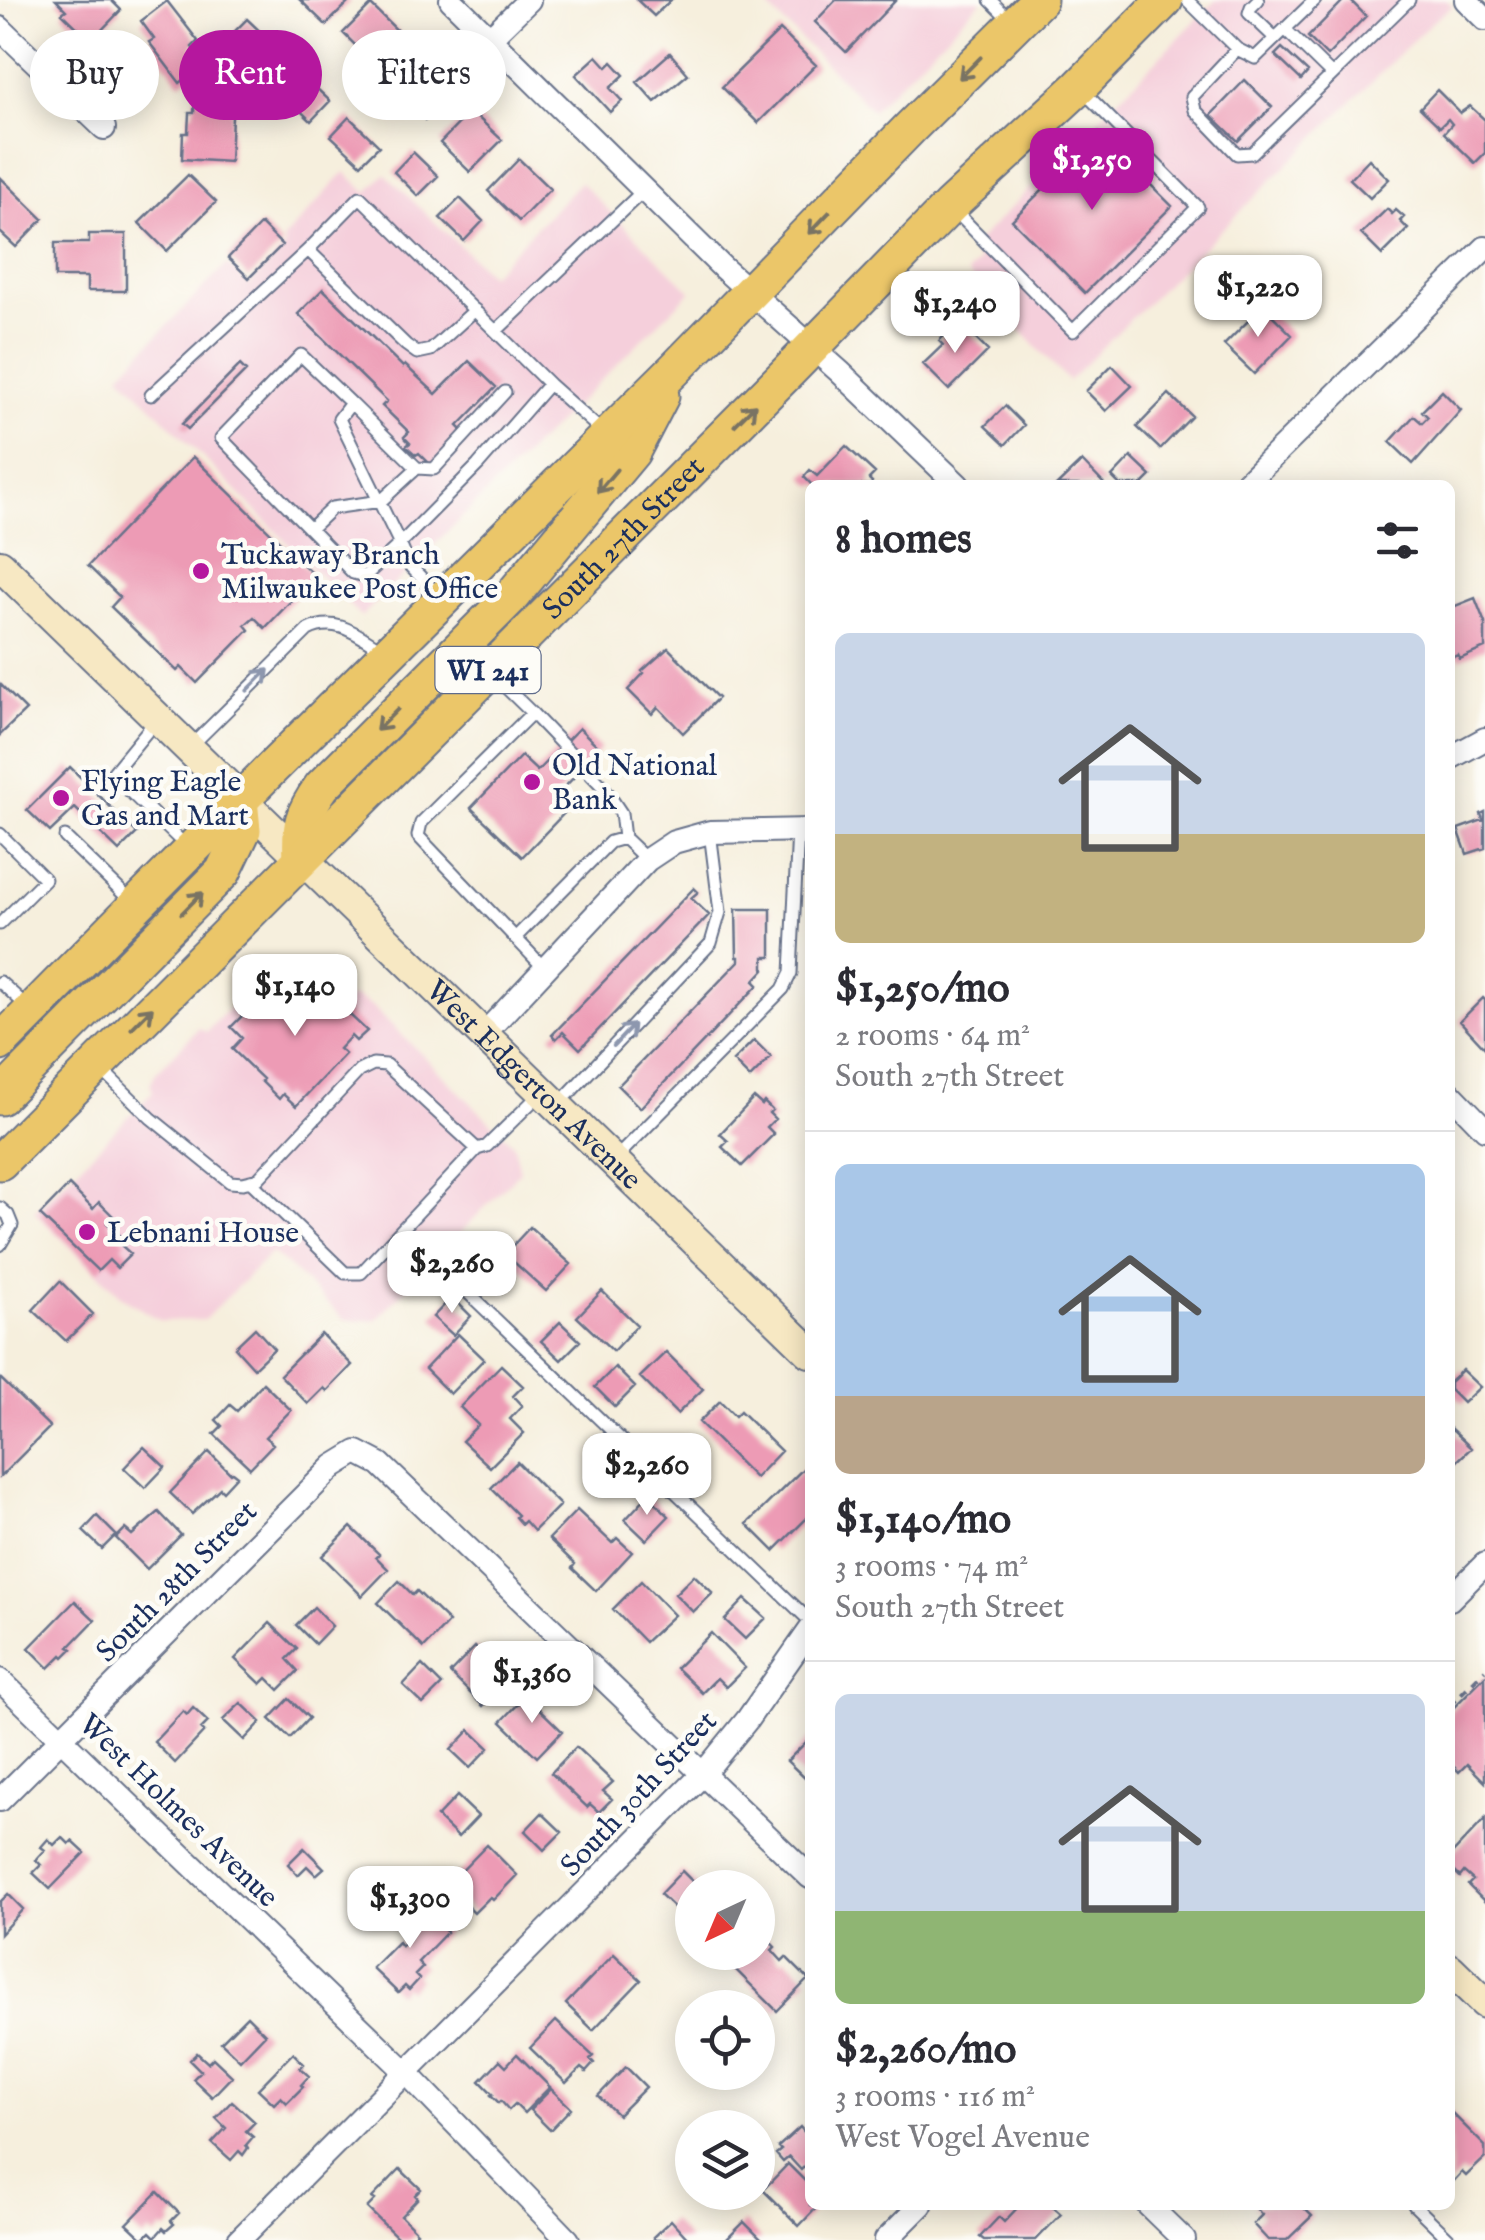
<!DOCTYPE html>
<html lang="en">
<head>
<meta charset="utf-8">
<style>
	:root { --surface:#fff; --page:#f7f7f7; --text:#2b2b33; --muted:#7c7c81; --line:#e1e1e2; --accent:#b5179e }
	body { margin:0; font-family:"IM FELL English",serif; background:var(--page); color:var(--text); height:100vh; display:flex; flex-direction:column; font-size:38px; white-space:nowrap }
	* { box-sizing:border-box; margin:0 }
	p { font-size:32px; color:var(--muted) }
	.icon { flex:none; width:55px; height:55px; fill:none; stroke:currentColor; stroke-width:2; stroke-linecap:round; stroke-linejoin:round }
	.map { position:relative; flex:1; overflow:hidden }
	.drawer { position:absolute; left:805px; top:480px; width:650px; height:1730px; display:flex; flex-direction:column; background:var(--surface); border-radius:15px; box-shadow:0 5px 25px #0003 }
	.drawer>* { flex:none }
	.hud { position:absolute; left:30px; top:30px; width:625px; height:90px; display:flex; gap:20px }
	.needle { width:65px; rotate:224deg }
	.buttons { position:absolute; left:675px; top:1870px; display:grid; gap:20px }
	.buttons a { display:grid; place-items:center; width:100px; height:100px; border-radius:50%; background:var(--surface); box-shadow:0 5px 25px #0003; font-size:50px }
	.price { position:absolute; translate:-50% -85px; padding:0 22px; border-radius:20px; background:#fff; color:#222; font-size:32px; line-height:65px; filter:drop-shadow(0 2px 5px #0008) }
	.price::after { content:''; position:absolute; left:50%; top:60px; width:30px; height:22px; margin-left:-15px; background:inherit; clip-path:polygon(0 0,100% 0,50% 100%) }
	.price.active { background:var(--accent); color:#fff }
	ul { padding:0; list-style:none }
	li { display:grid; align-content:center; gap:20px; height:530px; padding:0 30px }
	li+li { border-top:2px solid var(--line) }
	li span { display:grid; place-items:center; height:310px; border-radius:15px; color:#555 }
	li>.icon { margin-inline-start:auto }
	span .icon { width:180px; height:180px; fill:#fffc; stroke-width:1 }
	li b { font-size:42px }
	h2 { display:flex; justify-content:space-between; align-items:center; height:120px; padding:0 30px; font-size:42px }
	.tag { padding:0 35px; border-radius:45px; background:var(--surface); box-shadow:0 5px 25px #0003; font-size:35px; line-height:90px }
	.tag.active { background:var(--accent); color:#fff }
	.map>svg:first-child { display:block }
	.built { fill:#f5cfdb }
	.building { fill:#ed9bb5 }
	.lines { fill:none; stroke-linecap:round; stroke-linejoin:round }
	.lane-casing { stroke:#68728a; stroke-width:15 }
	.street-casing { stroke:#68728a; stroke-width:26 }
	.secondary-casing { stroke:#68728a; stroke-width:34 }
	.primary-casing { stroke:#68728a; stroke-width:39 }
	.path { stroke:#68728a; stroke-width:4; stroke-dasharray:8 8; stroke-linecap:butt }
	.lane { stroke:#fff; stroke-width:11 }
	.street { stroke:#fff; stroke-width:22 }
	.secondary { stroke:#f7e8c3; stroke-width:30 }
	.primary { stroke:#ebc669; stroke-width:35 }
	.oneway { stroke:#797363 }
	.oneway2 { stroke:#8d97ae }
	.poi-dot { fill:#b5179e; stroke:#fdfcf7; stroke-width:4 }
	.labels { text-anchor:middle; stroke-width:9; stroke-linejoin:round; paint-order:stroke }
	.shield { fill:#fdfcf7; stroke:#5f6c8c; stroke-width:2.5 }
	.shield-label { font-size:28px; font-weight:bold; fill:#1b2f5e }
	.street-label { font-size:30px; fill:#1b2f5e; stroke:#fdfcf7 }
	.poi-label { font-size:30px; fill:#1b2f5e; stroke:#fdfcf7; text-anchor:start }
</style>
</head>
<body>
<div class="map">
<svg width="1485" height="2240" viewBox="0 0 1485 2240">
	<rect width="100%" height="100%" fill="#fdfcf7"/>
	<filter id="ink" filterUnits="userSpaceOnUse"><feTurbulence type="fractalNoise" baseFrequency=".01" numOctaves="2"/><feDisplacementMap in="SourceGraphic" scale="20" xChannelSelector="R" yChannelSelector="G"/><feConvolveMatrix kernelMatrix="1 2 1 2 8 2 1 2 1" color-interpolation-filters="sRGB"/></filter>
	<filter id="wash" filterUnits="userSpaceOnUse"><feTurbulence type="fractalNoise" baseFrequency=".0048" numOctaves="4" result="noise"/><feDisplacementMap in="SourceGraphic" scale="40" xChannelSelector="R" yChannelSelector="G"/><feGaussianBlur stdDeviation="2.25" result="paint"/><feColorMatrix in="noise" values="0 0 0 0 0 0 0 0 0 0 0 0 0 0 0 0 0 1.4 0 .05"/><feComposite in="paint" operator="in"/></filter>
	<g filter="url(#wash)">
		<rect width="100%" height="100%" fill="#f6efdd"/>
		<path class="built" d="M774 0H982L872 110 768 7Z
			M1216 0H1446L1453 6 1435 19 1068 381 967 273 979 261 970 249Z
			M345 172 367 193 385 174 490 275 580 182 691 291 361 617 120 374 227 264 249 285 285 247 283 240Z
			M303 973 314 976 343 1004 352 996 372 1006 514 1145 520 1171 376 1320H345L287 1265 271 1253 204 1320 161 1321 122 1297 34 1212 153 1092 150 1084 155 1074 199 1028 206 1032 249 988 258 989 273 997 293 975Z"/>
		<g id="blocks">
			<path class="building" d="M56 0H111L121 10 91 41 62 13 66 10Z
				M300 0H351L326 25Z
				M637 0H671L654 16Z
				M836 0H896L846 52 815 22Z
				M1344 0H1350L1366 16 1327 56 1308 37Z
				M167 1 198 41 192 47 205 64 180 83 149 42 154 39 141 21Z
				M371 5 410 43 382 72 343 33Z
				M247 19 266 37 250 53 231 35Z
				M780 30 816 65 758 123 722 87Z
				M1282 48 1308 72 1301 80 1275 55Z
				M670 53 688 74 655 102 637 82Z
				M423 56 456 89 425 120 392 88Z
				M597 56 607 67 612 62 624 75 610 88 622 101 610 112 576 75Z
				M295 68 330 101 311 121 276 87Z
				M1245 80 1272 107 1238 141 1211 115Z
				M1437 90 1460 113 1470 106 1485 120V153L1475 163 1444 133 1452 124 1448 119 1440 127 1420 108Z
				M195 91 233 93 230 162 182 159 183 133H188L189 113H194Z
				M471 111 502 140 470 172 440 143Z
				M349 117 379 146 361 164 331 136Z
				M1099 133 1172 206 1085 293 1012 220Z
				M413 152 438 176 418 196 394 172Z
				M519 159 550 189 519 221 488 191Z
				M1369 159 1389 179 1370 198 1350 179Z
				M188 175 216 202 167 251 139 223Z
				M0 177 43 219 16 247 0 232Z
				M460 198 483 221 464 241 440 218Z
				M1387 209 1392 214 1396 210 1404 217 1400 221 1408 229 1382 255 1361 234Z
				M261 224 282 245 249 278 228 258Z
				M89 234H126V291H87V277H55V243H89Z
				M323 289 403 367 405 365 436 394 469 361 496 387 458 426 465 433 432 466 419 453 416 455 406 446 410 443 404 437 409 432 382 406 387 401 298 314Z
				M1263 306 1292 335 1254 374 1224 345Z
				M958 321 988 351 949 390 923 364 943 345 939 341Z
				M240 365 246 371 188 429 182 424Z
				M1112 365 1132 386 1106 411 1086 391Z
				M1442 391 1461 410 1413 464 1390 442 1414 416 1422 423 1428 417 1422 411Z
				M1169 394 1192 416 1160 449 1137 427Z
				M1005 406 1024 425 1005 445 985 426Z
				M846 446 875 473 869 479 872 482 870 485H812L804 477 810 470 817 476Z
				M193 457 315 576 265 628 254 617 245 625 249 630 197 683 181 667 177 671 111 607 120 597 88 566Z
				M1131 457 1151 476 1142 485H1120L1112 477Z
				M1082 461 1105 485H1057Z
				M1475 598 1485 623V648L1460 659 1458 655 1450 658V608Z
				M668 648 718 698 683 733 658 707 652 714 628 690 644 673 642 671Z
				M0 684 26 710 0 735Z
				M579 728 601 749 558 794 571 806 522 857 471 808 521 756 537 771Z
				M70 767 137 833 119 851 75 808 50 832 27 810Z
				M1485 812V848L1467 854 1458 829 1483 820 1481 814Z
				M694 888 698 892 691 898 709 915 580 1049 563 1032 556 1039 552 1035Z
				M736 909H771V957H764V970L754 981 758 985 640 1108 618 1086 739 961V957H737Z
				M295 979 306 990 314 981 367 1031 356 1041 351 1036 339 1049 345 1054 296 1106 283 1094 279 1099 261 1081 263 1079 232 1049 242 1038 231 1027 263 995 272 1004Z
				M1483 998 1485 1000V1048L1460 1021Z
				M754 1040 771 1057 750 1078 733 1061Z
				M754 1098 762 1105 764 1102 772 1110 769 1113 775 1119 767 1127 774 1134 742 1166 722 1147 728 1141 720 1134Z
				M69 1185 93 1209 99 1202 113 1216 107 1223 126 1241 122 1246 131 1254 117 1268 109 1260 98 1271 40 1215Z
				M530 1227 571 1264 546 1291 505 1254Z
				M483 1241 504 1262 486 1280 465 1260Z
				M60 1281 93 1314 66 1341 33 1310Z
				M602 1291 637 1325 613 1351 577 1317Z
				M452 1297 471 1316 453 1335 433 1317Z
				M560 1322 580 1341 561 1360 541 1341Z
				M255 1328 274 1349 254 1368 235 1347Z
				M321 1334 352 1365 327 1391 324 1388 308 1404 280 1375Z
				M458 1334 484 1359 450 1394 425 1369Z
				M666 1352 703 1389 677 1414 640 1377Z
				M501 1365 523 1386 513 1396 522 1406 510 1419 524 1433 490 1467 462 1441 478 1425 460 1407Z
				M615 1367 635 1387 615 1407 595 1387Z
				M1462 1370 1480 1387 1463 1403 1450 1390V1382Z
				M0 1378 50 1427 0 1477Z
				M263 1383 291 1410 265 1437 273 1444 250 1468 214 1434 222 1426 216 1420 230 1405 237 1411Z
				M720 1401 735 1416 740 1411 781 1451 755 1478 699 1422Z
				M1450 1428 1471 1448 1450 1468Z
				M144 1447 165 1467 145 1488 124 1468Z
				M209 1452 230 1473 232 1472 237 1476 223 1491 220 1488 192 1514 170 1493Z
				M517 1462 560 1505 534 1531 525 1521 522 1524 516 1517 518 1515 491 1488Z
				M810 1462V1515L774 1551 747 1524Z
				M648 1495 669 1516 646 1540 625 1520Z
				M577 1510 612 1543 617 1538 632 1552 596 1591 572 1568 575 1564 549 1539Z
				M159 1512 181 1535 147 1569 116 1538 125 1529 132 1535Z
				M97 1516 116 1535 102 1549 83 1531Z
				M351 1527 379 1554 376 1557 388 1569 362 1596 322 1556Z
				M694 1575 713 1593 693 1612 675 1594Z
				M399 1581 413 1595 417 1591 449 1622 424 1648 378 1603Z
				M641 1581 674 1615 645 1642 613 1609Z
				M745 1599 766 1618 745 1639 725 1620Z
				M75 1601 95 1620 69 1647 72 1649 64 1657 62 1655 49 1668 29 1648Z
				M314 1607 332 1626 315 1644 296 1625Z
				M270 1623 297 1649 287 1659 298 1671 279 1690 267 1678 261 1684 235 1659Z
				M711 1633 745 1668 726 1687 717 1678 702 1693 676 1668Z
				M475 1647 491 1663 494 1660 501 1667 499 1670 508 1680 483 1706 450 1673Z
				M422 1665 442 1685 423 1704 403 1685Z
				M1485 1676V1782L1467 1764 1459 1772 1450 1763V1711Z
				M526 1696 562 1731 537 1757 501 1722Z
				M289 1699 309 1718 290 1738 270 1719Z
				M241 1703 261 1722 244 1740 223 1720Z
				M193 1708 208 1722 201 1729 204 1732 175 1763 154 1742 183 1711 187 1715Z
				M470 1730 489 1748 470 1768 451 1750Z
				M810 1738V1783L787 1761Z
				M576 1747 613 1782 603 1791 612 1799 599 1812 590 1804 587 1807 551 1773Z
				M457 1796 478 1816 458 1837 437 1817Z
				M542 1813 562 1832 544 1850 525 1831Z
				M1485 1819V1902L1468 1885 1473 1880 1464 1872 1460 1877 1450 1867V1856Z
				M62 1837 69 1844 72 1841 85 1853 50 1889 33 1873 41 1865 36 1860 45 1850 41 1847 48 1839 54 1845Z
				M487 1845 517 1875 493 1900 490 1897 474 1913 447 1886Z
				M304 1848 324 1868 316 1875 307 1866 298 1875 288 1864Z
				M682 1871 699 1888H692V1904L682 1915 660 1894Z
				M8 1894 23 1909 0 1934V1902Z
				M419 1906 447 1932 418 1962 423 1967 415 1975 419 1979 409 1990 405 1986 398 1993 372 1968 398 1942 401 1946 409 1938 398 1927Z
				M758 1929 775 1947 772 1950 782 1961 786 1957 808 1979 777 2011 721 1955 723 1952H758Z
				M614 1954 641 1980 593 2030 566 2004Z
				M247 2016 265 2034 240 2060 221 2042Z
				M556 2021 593 2056 590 2059 594 2063 586 2072 581 2068 566 2083 530 2048Z
				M197 2053 208 2063 213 2058 232 2076 212 2097 193 2079 201 2071 190 2060Z
				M293 2053 304 2064 300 2068 309 2076 301 2085 303 2087 287 2103 281 2097 274 2104 258 2089Z
				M517 2054 550 2087 524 2113 515 2104 509 2110 501 2101 499 2103 491 2095 493 2094 480 2081 500 2060 506 2066Z
				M626 2067 646 2087 618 2115 598 2096Z
				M551 2089 571 2108 550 2130 530 2110Z
				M232 2101 255 2122 246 2131 253 2137 246 2145 248 2148 243 2155 239 2151 231 2160 212 2143 226 2128 216 2118Z
				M1450 2111 1485 2146V2158L1466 2176 1462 2172 1450 2185Z
				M800 2127 810 2139V2161L801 2170 789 2157 783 2162 776 2154 781 2150 778 2147Z
				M788 2164 810 2186V2205H819L799 2226 763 2190Z
				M400 2169 421 2189 415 2195 418 2198 401 2216 417 2232 409 2240H400L367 2208 375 2200 372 2198Z
				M158 2192 179 2213 171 2221 174 2224 166 2231 163 2228 155 2237 150 2232 143 2239 127 2224Z
				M716 2192H748L732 2208Z
				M1020 2205H1051L1061 2214 1036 2240H984L980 2237 999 2217 1004 2222Z
				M1253 2205H1301L1312 2216 1287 2240H1268L1253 2224 1262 2215Z
				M671 2220 689 2240H655L653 2237Z
				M744 2222 762 2240H726Z"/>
		</g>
	</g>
	<g filter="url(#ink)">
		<use href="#blocks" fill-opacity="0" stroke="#68728a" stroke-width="2.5"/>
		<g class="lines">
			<g class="lane-casing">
				<path id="lane" d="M990 0 1012 22
					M1187 0 1237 49 1192 97 1195 110 1237 154 1252 153 1409 0
					M1258 0 1251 7 1249 13 1275 38
					M1285 29 1332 75
					M1237 49 1255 58 1315 0
					M953 209 1073 331 1198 207 1082 90
					M475 310 431 350 417 353 406 345 308 250 360 197 549 384
					M496 331 644 190
					M301 355 351 403 339 419 400 544 365 576 353 573 221 438Z
					M151 395 308 250
					M417 468 434 469 505 392
					M310 529 332 508 381 501 417 468 351 403
					M438 595 409 565 400 544 478 465 549 384 604 433
					M491 673 532 713 421 823 418 836 545 969
					M532 713 605 789 621 813 624 838
					M157 719 112 774 187 847
					M191 746 308 630C338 615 360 637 386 652
					M0 834 45 879 0 924
					M65 837 134 904
					M515 938 610 842 624 838 647 860
					M0 982 29 1008
					M99 1067 151 1118 230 1182 243 1183 258 1179 359 1071 373 1064 386 1065 477 1149 487 1146 542 1092
					M560 1103 711 943 720 912 710 832
					M614 1160 783 989 791 973 798 830
					M250 1181 345 1273H361L477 1149
					M0 1208 8 1215 12 1225 0 1245
					M460 1285 810 1621
					M1414 2205 1450 2240"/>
			</g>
			<g class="street-casing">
				<path id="street" d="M451 0 723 268 840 372 958 485
					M1466 0 1485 19
					M0 28 104 128
					M490 38 529 0
					M1244 485 1485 248
					M1450 758 1485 739
					M483 1035 647 860 674 842 710 832 810 830
					M1450 1093 1485 1129
					M1450 1599 1485 1564
					M0 1680 406 2072 568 2240
					M0 1800 334 1466 357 1452 380 1464 810 1877
					M1148 2205 1184 2240
					M239 2240 703 1774 747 1720 810 1630
					M886 2240 921 2205"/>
			</g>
			<g class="secondary-casing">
				<g id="secondary">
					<path id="s1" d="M0 565 810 1352"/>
					<path d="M1450 1969 1485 2003"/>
				</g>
			</g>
			<g class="primary-casing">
				<g id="primary">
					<path d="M301 859C299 825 302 814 322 786L511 597 632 452 661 396"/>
					<path d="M0 1043 272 768 676 368 911 127 1039 0"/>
					<path d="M0 1097 223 872 243 830 240 800"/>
					<path id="s2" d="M0 1162 786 374 950 206 1079 87 1165 0"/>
				</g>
			</g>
			<path class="path" d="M1450 1705 1485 1670"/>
			<use href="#lane" class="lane"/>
			<use href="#street" class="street"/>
			<use href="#secondary" class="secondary"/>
			<use href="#primary" class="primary"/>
		</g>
		<defs><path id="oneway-shaft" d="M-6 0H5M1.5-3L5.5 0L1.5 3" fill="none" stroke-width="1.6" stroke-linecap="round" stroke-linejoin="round" transform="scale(2.5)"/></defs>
		<g class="oneway">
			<use href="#oneway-shaft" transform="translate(970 68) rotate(135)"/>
			<use href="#oneway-shaft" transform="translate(819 223) rotate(134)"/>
			<use href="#oneway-shaft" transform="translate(745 415) rotate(-45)"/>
			<use href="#oneway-shaft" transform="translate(607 481) rotate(130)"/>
			<use href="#oneway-shaft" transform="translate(387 720) rotate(135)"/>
			<use href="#oneway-shaft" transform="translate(192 903) rotate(-45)"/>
			<use href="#oneway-shaft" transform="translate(142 1018) rotate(-45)"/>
		</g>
		<g class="oneway2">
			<use href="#oneway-shaft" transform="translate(258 680) rotate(-45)"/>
			<use href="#oneway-shaft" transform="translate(624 1035) rotate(-47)"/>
		</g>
	</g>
	<g class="poi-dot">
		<circle cx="201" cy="571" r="10"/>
		<circle cx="532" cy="782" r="10"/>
		<circle cx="61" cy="798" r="10"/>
		<circle cx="87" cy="1232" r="10"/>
	</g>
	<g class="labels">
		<rect class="shield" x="435.5" y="647" width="105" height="46" rx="8"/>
		<g class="shield-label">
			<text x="488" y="680">WI 241</text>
		</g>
		<g class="street-label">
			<text dy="10" stroke="none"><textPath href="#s2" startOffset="882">South 27th Street</textPath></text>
			<text dy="10" stroke="none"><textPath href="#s1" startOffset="745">West Edgerton Avenue</textPath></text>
			<text transform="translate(176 1581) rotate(-45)" y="10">South 28th Street</text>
			<text transform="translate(638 1793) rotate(-47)" y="10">South 30th Street</text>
			<text transform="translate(179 1810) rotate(44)" y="10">West Holmes Avenue</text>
		</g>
		<g class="poi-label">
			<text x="221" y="564">Tuckaway Branch<tspan x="221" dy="34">Milwaukee Post Office</tspan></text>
			<text x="552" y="775">Old National<tspan x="552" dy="34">Bank</tspan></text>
			<text x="81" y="791">Flying Eagle<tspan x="81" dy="34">Gas and Mart</tspan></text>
			<text x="107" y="1242">Lebnani House</text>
		</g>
	</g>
</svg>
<div class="buttons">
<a><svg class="needle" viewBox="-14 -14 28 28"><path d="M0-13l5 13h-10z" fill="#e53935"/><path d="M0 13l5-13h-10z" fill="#7c7c81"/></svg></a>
<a><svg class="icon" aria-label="locate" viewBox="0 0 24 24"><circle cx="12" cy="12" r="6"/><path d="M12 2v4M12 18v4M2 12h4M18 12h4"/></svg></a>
<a><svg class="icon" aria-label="layers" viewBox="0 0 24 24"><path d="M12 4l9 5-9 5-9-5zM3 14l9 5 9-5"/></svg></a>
</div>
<b class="price active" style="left:1092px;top:213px">$1,250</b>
<b class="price" style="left:1258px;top:340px">$1,220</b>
<b class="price" style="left:955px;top:356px">$1,240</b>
<b class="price" style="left:295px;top:1039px">$1,140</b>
<b class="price" style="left:452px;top:1316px">$2,260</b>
<b class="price" style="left:647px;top:1518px">$2,260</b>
<b class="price" style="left:532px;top:1726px">$1,360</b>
<b class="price" style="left:410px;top:1951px">$1,300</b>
<div class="hud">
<a class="tag">Buy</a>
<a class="tag active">Rent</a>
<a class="tag">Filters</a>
</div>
<section class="drawer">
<h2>8 homes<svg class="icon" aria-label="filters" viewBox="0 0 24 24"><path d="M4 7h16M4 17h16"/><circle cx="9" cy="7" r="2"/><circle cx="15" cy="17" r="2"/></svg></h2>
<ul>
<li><span style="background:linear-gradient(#c9d6e8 65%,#c2b280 0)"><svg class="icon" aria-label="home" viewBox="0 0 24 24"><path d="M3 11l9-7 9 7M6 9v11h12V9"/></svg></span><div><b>$1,250/mo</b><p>2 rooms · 64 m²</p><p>South 27th Street</p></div></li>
<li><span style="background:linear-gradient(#a9c7e8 75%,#b9a48a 0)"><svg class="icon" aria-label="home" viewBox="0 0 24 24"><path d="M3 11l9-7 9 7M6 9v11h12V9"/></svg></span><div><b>$1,140/mo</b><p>3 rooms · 74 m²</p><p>South 27th Street</p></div></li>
<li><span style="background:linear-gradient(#c9d6e8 70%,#8fb573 0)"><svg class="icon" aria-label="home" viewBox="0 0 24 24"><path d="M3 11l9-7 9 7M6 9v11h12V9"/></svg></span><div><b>$2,260/mo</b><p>3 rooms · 116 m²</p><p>West Vogel Avenue</p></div></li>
</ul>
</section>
</div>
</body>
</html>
